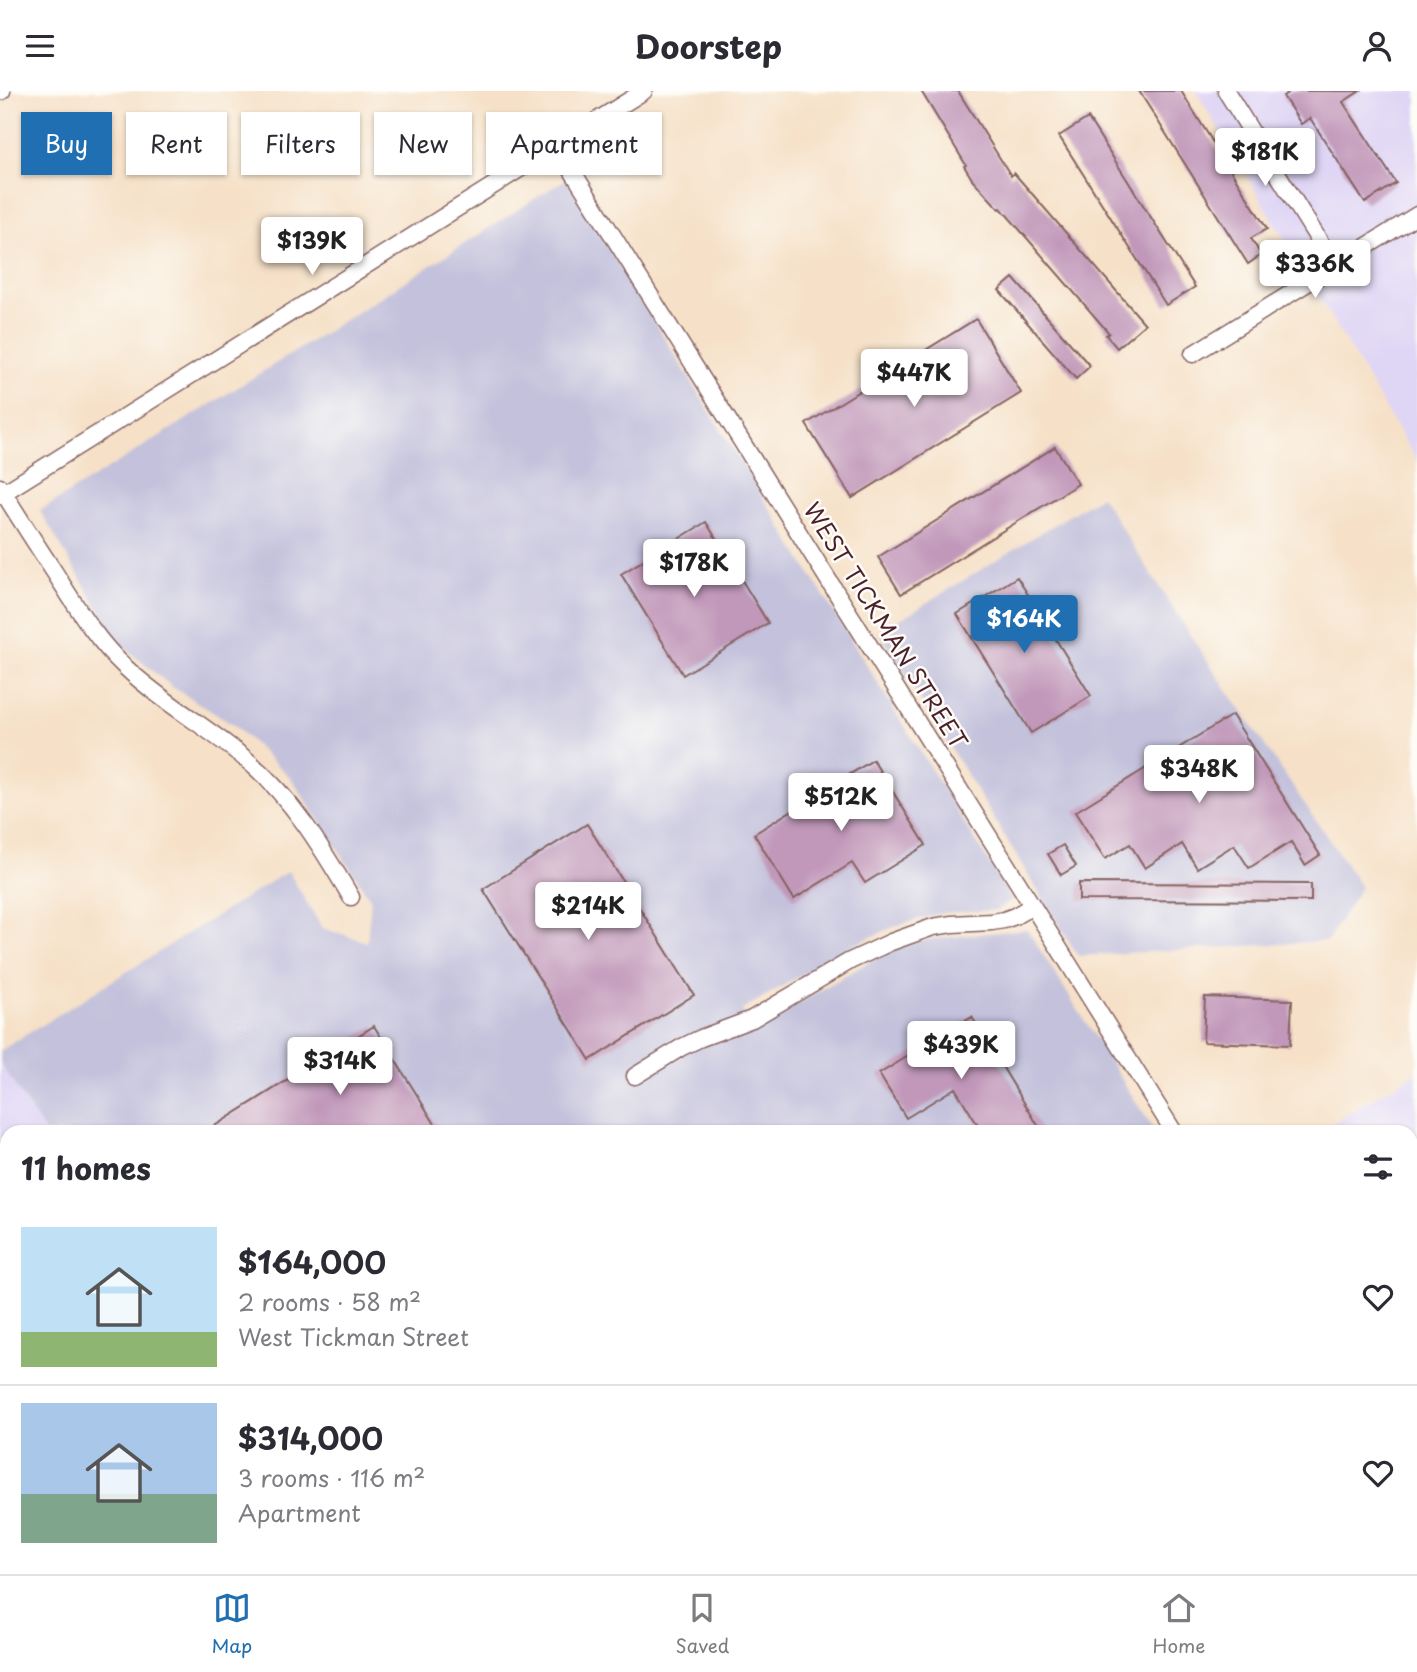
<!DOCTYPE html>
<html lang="en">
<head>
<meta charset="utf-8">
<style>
	:root { --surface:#fff; --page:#f7f7f7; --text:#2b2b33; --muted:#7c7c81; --line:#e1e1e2; --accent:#1f6fb2 }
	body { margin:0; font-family:"Playpen Sans",sans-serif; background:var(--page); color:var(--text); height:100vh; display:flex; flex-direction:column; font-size:26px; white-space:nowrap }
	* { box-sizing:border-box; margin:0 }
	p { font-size:23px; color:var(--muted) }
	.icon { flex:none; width:38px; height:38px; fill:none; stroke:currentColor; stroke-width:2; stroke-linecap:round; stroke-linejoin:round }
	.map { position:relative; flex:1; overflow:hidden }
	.details { position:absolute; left:0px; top:1034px; width:1418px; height:450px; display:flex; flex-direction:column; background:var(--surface); border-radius:21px 21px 0 0; box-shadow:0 2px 5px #0004 }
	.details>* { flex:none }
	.hud { position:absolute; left:21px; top:21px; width:700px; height:63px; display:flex; gap:14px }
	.price { position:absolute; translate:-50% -60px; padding:0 16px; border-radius:7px; background:#fff; color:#222; font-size:23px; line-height:46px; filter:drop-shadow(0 2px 4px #0008) }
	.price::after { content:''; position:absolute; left:50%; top:42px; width:21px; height:16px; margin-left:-10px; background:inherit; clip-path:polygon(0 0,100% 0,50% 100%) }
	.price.current { background:var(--accent); color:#fff }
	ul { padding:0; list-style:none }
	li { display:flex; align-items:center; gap:21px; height:175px; padding:0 21px }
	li+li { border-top:2px solid var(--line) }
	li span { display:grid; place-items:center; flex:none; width:196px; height:140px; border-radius:0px; color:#555 }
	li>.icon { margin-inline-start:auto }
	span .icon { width:84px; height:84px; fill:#fffc; stroke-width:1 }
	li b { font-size:30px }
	h2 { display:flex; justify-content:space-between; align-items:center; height:84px; padding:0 21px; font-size:30px }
	.pill { padding:0 24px; border-radius:0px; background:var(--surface); box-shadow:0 2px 5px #0004; font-size:24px; line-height:63px }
	.pill.current { background:var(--accent); color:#fff }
	header { display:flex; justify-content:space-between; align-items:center; height:91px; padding:0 21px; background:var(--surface); font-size:32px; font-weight:700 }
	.dock { display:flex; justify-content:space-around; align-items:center; height:98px; border-top:2px solid var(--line); background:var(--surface); font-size:19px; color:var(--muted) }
	.dock a { display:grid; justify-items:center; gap:4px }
	.dock .current { color:var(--accent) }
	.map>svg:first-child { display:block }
	.built { fill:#dfd5f5 }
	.industrial { fill:#c3c1db }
	.building { fill:#c198ba }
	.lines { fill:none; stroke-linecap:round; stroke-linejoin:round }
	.minor-casing { stroke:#866362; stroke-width:19 }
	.minor { stroke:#fff; stroke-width:16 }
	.labels { text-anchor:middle; stroke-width:5; stroke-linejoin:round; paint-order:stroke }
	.street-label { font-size:23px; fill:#4a1f2b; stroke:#fdfcf7 }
</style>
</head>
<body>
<header><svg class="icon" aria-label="menu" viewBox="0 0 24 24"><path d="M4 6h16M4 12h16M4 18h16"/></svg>Doorstep<svg class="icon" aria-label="person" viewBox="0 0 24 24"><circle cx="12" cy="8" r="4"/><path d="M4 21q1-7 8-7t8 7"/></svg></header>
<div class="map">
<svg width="1417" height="1483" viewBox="0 0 1417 1483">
	<rect width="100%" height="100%" fill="#fdfcf7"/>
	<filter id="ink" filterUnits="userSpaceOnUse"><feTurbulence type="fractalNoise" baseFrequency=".0143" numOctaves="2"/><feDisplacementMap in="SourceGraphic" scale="14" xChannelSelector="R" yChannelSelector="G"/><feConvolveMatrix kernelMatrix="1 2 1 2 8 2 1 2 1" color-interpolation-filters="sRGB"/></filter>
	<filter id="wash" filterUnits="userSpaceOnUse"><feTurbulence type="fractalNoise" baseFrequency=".00686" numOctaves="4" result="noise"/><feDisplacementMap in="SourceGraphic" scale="28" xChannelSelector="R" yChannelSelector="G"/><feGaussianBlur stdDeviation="1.57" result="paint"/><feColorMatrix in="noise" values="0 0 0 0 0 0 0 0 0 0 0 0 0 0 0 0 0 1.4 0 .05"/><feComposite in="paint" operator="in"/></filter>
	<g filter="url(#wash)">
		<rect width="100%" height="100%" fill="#f6e1c8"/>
		<path class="built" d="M1196 0H1417V371L1341 243Z
			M0 972 45 1041H7V1477H21L12 1483H0Z
			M1417 981V1413L1410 1402V1041H1319Z"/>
		<path class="industrial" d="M566 88 1012 809 997 819 941 822 896 835 849 856 742 919 752 939 891 858 932 848 1027 838 1155 1041H45L0 972V960L288 780 322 837 367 851 371 809 291 687 233 634 171 595 120 553 40 420 315 248Z
			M1101 405 1192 547 1361 796 1327 850 1078 865 879 541Z
			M1411 1450 1417 1461V1483H12L21 1477H1410Z"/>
		<g id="blocks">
			<path class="building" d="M921 0H958L1011 85 1014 82 1145 233 1117 257 1106 244 1109 242 1001 117 999 118 972 88 964 75 966 74Z
				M1139 0H1181L1267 138 1251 147 1261 164 1248 173Z
				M1291 0H1360L1343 11 1396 92 1365 112 1310 27 1301 33 1283 5Z
				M1088 27 1195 196 1166 214 1059 45Z
				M1013 187 1090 275 1076 288 999 199Z
				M976 228 1021 302 852 407 806 333Z
				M1055 356 1078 393 901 503 878 466Z
				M706 431 768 532 683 584 621 483Z
				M1017 486 1091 605 1031 642 957 523Z
				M1232 624 1320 764 1305 774 1291 751 1249 777 1234 754 1197 777 1182 753 1145 777 1130 753 1105 768 1075 721Z
				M873 669 926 754 865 792 852 772 794 808 754 743Z
				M587 733 694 904 590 969 483 798Z
				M1063 754 1076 775 1061 784 1048 763Z
				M1079 792 1311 793V810L1079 809Z
				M1205 906 1292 909 1290 954 1203 951Z
				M972 926 1042 1041H982L955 997 906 1027 879 983Z
				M374 935 440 1041H205Z"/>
		</g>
	</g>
	<g filter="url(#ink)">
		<use href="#blocks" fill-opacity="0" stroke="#866362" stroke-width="2"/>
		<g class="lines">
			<g class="minor-casing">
				<path id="minor" d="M1226 0 1335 175
					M0 1 2 0
					M556 54 1174 1041
					M1193 263 1417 124
					M0 396C18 425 36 453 55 482 76 515 96 549 125 576 162 611 209 637 248 670 292 707 322 757 351 806
					M0 404 644 0
					M635 985 682 956 701 947 752 928 850 870 891 851 933 836 952 833 992 831 1004 829 1015 825 1032 815
					M1410 1421 1417 1432"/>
			</g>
			<use href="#minor" class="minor"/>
		</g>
	</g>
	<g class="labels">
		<g class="street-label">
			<text transform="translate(885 535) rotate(58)" y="8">WEST TICKMAN STREET</text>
		</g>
	</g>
</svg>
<b class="price" style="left:1265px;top:97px">$181K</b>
<b class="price" style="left:312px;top:186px">$139K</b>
<b class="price" style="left:1315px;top:209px">$336K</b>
<b class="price" style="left:914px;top:318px">$447K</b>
<b class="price" style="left:694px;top:508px">$178K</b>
<b class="price current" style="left:1024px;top:564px">$164K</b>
<b class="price" style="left:1199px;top:714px">$348K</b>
<b class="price" style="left:841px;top:742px">$512K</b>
<b class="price" style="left:588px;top:851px">$214K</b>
<b class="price" style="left:961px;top:990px">$439K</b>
<b class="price" style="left:340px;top:1006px">$314K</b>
<div class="hud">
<a class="pill current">Buy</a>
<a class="pill">Rent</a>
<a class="pill">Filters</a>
<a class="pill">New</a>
<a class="pill">Apartment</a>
</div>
<section class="details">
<h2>11 homes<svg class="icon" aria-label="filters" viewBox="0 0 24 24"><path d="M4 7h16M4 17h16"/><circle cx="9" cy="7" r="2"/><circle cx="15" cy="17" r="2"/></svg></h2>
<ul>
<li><span style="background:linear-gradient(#bfe0f5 75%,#8fb573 0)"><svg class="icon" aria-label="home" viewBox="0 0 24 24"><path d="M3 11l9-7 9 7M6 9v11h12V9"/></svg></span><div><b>$164,000</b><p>2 rooms · 58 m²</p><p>West Tickman Street</p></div><svg class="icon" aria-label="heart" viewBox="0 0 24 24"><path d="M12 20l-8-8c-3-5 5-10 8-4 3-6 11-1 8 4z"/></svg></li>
<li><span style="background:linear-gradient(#a9c7e8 65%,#7fa58c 0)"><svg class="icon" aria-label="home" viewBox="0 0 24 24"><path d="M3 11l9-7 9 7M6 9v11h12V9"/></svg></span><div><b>$314,000</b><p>3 rooms · 116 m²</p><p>Apartment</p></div><svg class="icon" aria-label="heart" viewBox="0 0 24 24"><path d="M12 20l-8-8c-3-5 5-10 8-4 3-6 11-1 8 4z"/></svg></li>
</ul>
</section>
</div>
<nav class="dock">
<a class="current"><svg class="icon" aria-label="map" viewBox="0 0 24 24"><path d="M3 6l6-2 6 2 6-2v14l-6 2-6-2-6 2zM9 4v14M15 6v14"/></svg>Map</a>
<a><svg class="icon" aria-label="saved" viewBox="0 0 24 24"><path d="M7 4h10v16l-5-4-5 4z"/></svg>Saved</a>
<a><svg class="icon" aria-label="home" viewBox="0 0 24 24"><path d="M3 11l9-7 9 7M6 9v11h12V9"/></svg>Home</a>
</nav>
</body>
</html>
